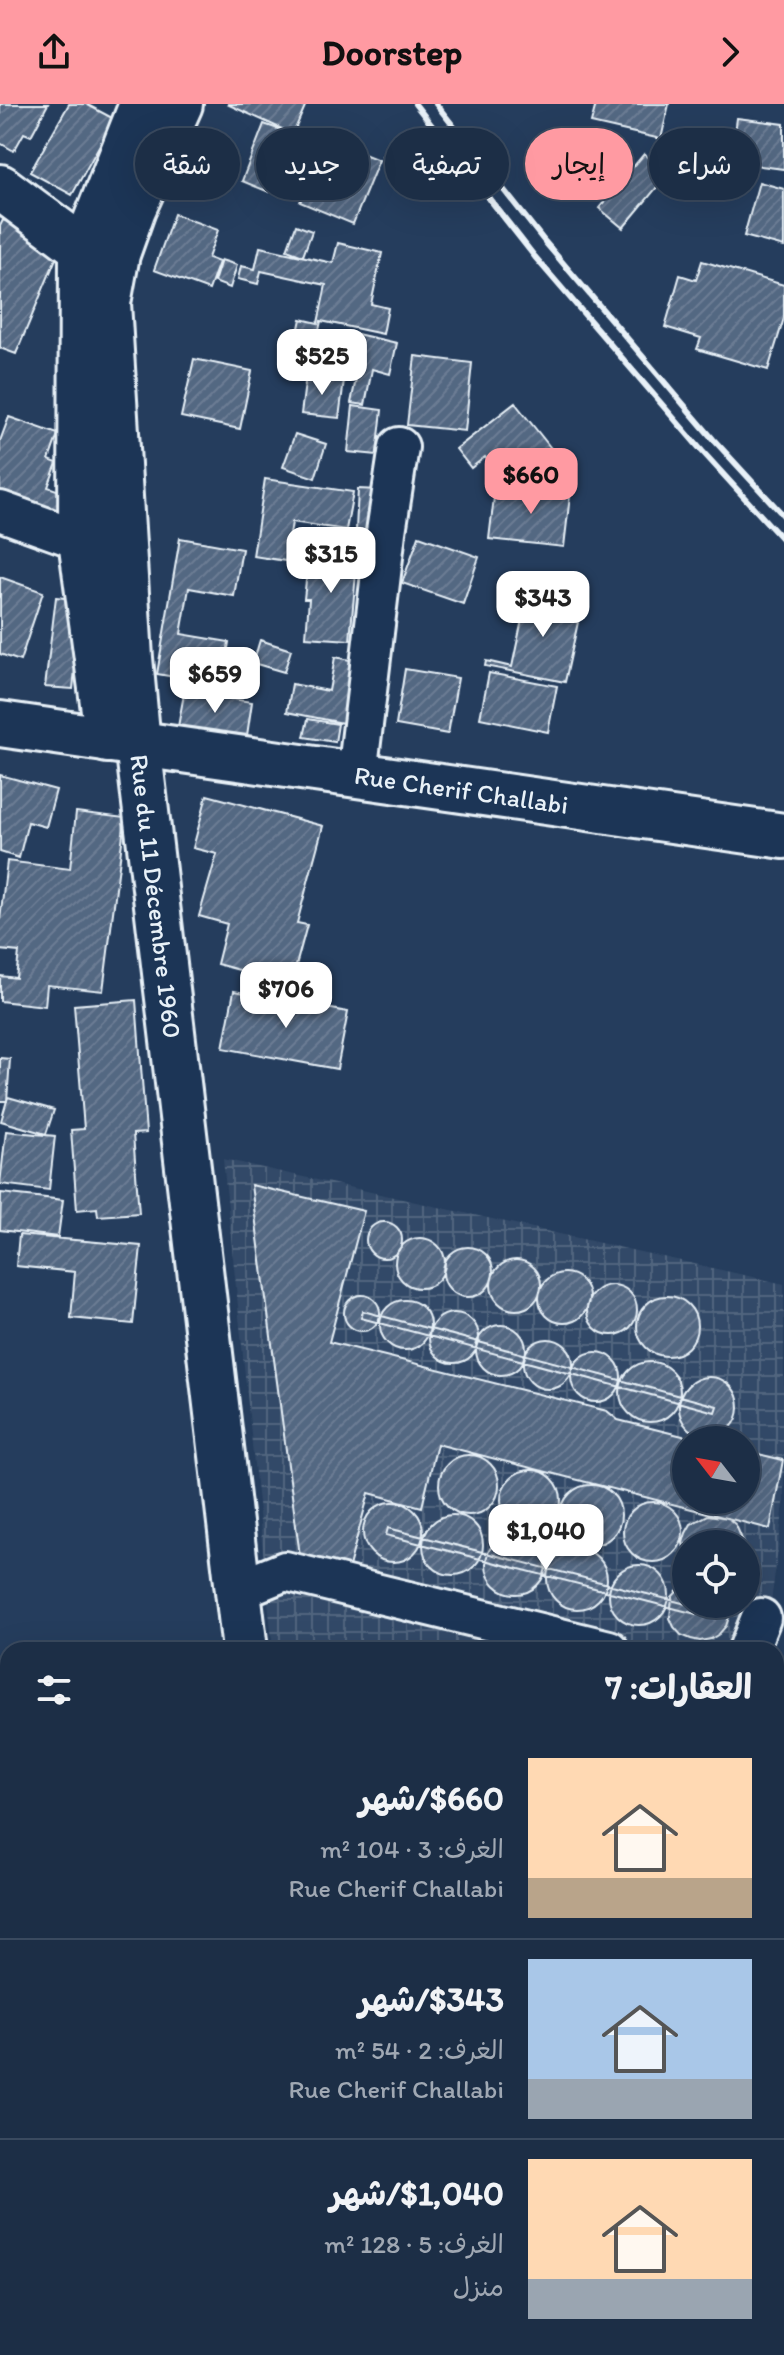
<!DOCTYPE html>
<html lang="ar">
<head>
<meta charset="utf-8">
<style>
	:root { --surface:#1c2e46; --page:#25364d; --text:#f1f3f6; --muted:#a0a8b3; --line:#3a4a5f; --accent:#ff9aa2 }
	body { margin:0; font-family:Itim,"Playpen Sans Arabic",sans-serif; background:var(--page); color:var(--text); direction:rtl; height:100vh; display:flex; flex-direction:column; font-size:30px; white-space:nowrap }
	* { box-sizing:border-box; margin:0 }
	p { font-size:26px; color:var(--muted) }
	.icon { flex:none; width:44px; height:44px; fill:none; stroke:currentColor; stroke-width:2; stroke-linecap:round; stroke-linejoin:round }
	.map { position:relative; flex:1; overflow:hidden; direction:ltr }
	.panel { position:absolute; left:0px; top:1538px; width:784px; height:714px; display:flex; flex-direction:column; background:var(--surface); border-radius:24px 24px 0 0; box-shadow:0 8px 32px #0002,0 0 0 2px var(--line); direction:rtl }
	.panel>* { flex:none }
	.hud { position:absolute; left:24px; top:24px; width:736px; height:72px; direction:rtl; display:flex; gap:16px }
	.needle { width:52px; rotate:301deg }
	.tools { position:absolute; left:672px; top:1322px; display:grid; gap:16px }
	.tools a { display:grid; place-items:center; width:88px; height:88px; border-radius:50%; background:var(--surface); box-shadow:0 8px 32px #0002,0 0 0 2px var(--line); font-size:40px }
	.price { position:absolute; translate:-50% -68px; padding:0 18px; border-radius:16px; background:#fff; color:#222; font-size:26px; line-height:52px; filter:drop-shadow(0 2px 4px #0008) }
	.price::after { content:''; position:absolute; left:50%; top:48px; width:24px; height:18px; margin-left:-12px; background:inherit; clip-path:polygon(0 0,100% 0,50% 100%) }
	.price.active { background:var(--accent); color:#111 }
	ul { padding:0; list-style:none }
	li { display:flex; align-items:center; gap:24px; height:200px; padding:0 32px }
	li+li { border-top:2px solid var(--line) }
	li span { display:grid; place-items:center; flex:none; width:224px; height:160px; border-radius:0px; color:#555 }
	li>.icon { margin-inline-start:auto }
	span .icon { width:96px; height:96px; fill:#fffc; stroke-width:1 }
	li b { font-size:34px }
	h2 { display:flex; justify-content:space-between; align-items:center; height:96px; padding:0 32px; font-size:34px }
	.tag { padding:0 28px; border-radius:36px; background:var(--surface); box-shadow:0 8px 32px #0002,0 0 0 2px var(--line); font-size:28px; line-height:72px }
	.tag.active { background:var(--accent); color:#111 }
	header { display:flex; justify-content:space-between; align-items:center; height:104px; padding:0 32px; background:var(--accent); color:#111; font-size:36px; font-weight:700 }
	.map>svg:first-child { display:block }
	.industrial { fill:url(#industrial-grid); fill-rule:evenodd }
	.green { fill:#3e5472; stroke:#93a2b5; stroke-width:2 }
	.building { fill:url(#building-hatch); stroke:#e8f1f8; stroke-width:2 }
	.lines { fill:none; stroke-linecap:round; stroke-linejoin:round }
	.service-casing { stroke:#e8f1f8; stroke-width:26 }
	.minor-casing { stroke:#e8f1f8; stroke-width:44 }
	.tertiary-casing { stroke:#e8f1f8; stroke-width:50 }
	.secondary-casing { stroke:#e8f1f8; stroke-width:50 }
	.service { stroke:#1d3557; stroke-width:20 }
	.minor { stroke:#1d3557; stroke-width:38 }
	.tertiary { stroke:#1d3557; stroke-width:44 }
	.secondary { stroke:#1d3557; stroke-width:44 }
	.rail { stroke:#e8f1f8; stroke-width:6 }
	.labels { text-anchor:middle; stroke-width:6; stroke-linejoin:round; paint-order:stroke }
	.street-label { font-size:26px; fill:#e8f1f8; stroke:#1d3557 }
</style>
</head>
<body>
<header><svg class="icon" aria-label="forward" viewBox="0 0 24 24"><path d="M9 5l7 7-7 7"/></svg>Doorstep<svg class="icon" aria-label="share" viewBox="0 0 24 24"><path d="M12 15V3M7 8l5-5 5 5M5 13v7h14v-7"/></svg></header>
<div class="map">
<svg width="784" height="2251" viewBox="0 0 784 2251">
	<defs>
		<pattern id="industrial-grid" width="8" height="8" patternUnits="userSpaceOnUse" patternTransform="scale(2)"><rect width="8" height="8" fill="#334a68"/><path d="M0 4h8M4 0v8" fill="none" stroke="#51657e"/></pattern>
		<pattern id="building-hatch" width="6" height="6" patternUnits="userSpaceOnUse" patternTransform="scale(2)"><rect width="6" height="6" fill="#536782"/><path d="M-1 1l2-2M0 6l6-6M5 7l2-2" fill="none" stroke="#6c7d94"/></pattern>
	</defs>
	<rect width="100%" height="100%" fill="#253d5d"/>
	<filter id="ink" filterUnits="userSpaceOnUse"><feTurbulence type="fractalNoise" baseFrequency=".0125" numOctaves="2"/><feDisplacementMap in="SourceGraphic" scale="16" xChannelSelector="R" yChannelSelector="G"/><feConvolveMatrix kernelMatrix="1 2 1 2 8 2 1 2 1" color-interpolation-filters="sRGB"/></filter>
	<g filter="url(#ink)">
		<path class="industrial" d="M223 1055 784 1180V1400L766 1536 762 1546H273ZM686 1336H746V1396H686ZM686 1440H746V1500H686Z"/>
		<path class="green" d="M776 2212 784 2213V2251H726L728 2244H776Z"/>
		<path class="building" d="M0 0H48L31 32 24 29 14 47 0 39Z
			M69 0H86L114 15 72 91 30 68Z
			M227 0H306L293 30Z
			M596 0H669L661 35 591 19Z
			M737 14 784 20V65L731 58Z
			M264 20 292 30 269 88 242 77Z
			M326 35 379 56 353 120 300 98Z
			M395 42 406 59 393 68 382 52Z
			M644 50 668 70 623 124 599 104Z
			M759 78 784 85V143L744 132Z
			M174 110 218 126 208 154 219 158 209 186 154 166Z
			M3 116 62 140 16 250 0 244V122Z
			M296 121 312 127 303 152 287 146Z
			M338 139 382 149 371 200 388 204 383 230 321 217 314 249 342 254 348 228 397 239 390 270 372 265 365 301 351 299 356 275 291 260 301 215 318 219 326 181 261 167 258 180 238 175 241 162 255 165 260 143 333 159Z
			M221 156 237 161 230 184 214 178Z
			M702 157 784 181V214L768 266 697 245 701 234 665 223 680 171 696 176Z
			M415 252 472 259 465 327 407 321Z
			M194 255 252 267 240 325 181 313Z
			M306 271 344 276 339 314 301 310Z
			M515 299 554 348 508 384 485 353 471 364 456 345Z
			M353 302 382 306 377 351 348 348Z
			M9 313 58 330 49 356 57 359 48 383 71 391 61 419 0 397V337Z
			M295 330 326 340 315 374 283 363Z
			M265 375 353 388 346 426 292 418 286 457 253 452Z
			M541 380 571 383 564 443 489 435 495 385 540 389Z
			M358 385 378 386 376 427 356 426Z
			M335 431 351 432 348 469H356L350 536 306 533 309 495H304L308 458 332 460Z
			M419 432 479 453 463 500 402 479Z
			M180 434 242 445 234 492 189 484 181 530 229 538 222 581 157 570Z
			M0 473 43 488 20 557 0 550Z
			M528 487 567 494 563 515 578 518 565 578 485 562 486 557 512 563Z
			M56 493 82 496 73 585 45 583Z
			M260 536 291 546 284 568 253 559Z
			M335 553 360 558 348 620 287 608 292 580 329 587Z
			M405 565 458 574 448 630 396 621Z
			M489 569 557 582 548 628 480 614Z
			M201 578 220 581 219 593 252 598 246 638 177 628 184 590 199 592Z
			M308 615 338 620 335 638 304 633Z
			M0 671 56 686 46 723 28 718 19 754 0 748Z
			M207 691 323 722 297 819 307 821 291 880 217 860 227 820 199 812 217 750 193 744Z
			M76 708 125 714 103 887 47 881 45 902 0 897V872L16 874 19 848 0 846V816L7 757 70 765Z
			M234 887 348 908 337 965 223 944Z
			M136 896 146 1029 133 1030 139 1109 98 1112 97 1104 77 1106 71 1026 84 1025 74 901Z
			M0 954 10 955 7 997H0Z
			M8 993 54 1006 46 1030 1 1017Z
			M6 1027 55 1032 49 1086 0 1080Z
			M251 1081 364 1107 329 1238 607 1307 618 1316 699 1336H686V1396H746V1347L783 1356 770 1425 437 1340 422 1403 369 1389 348 1466 300 1452Z
			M1 1089 63 1096 58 1133 0 1126Z
			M366 1136a18 18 0 1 1 36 0a18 18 0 1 1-36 0Z
			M19 1131 141 1142 133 1220 71 1214 75 1168 16 1162Z
			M395 1159a25 25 0 1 1 50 0a25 25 0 1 1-50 0Z
			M443 1168a25 25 0 1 1 50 0a25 25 0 1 1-50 0Z
			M491 1181a25 25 0 1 1 50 0a25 25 0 1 1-50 0Z
			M539 1194a25 25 0 1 1 50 0a25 25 0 1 1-50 0Z
			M587 1206a25 25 0 1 1 50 0a25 25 0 1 1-50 0Z
			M344 1209a18 18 0 1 1 36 0a18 18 0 1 1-36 0Z
			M637 1222a30 30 0 1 1 60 0a30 30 0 1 1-60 0Z
			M380 1221a25 25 0 1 1 50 0a25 25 0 1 1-50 0Z
			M363 1207 717 1302 715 1308 361 1214Z
			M429 1234a25 25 0 1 1 50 0a25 25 0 1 1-50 0Z
			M476 1246a25 25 0 1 1 50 0a25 25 0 1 1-50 0Z
			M523 1260a25 25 0 1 1 50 0a25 25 0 1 1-50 0Z
			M571 1273a25 25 0 1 1 50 0a25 25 0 1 1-50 0Z
			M620 1288a30 30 0 1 1 60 0a30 30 0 1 1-60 0Z
			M679 1303a30 30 0 1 1 60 0a30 30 0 1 1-60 0Z
			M439 1381a30 30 0 1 1 60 0a30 30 0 1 1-60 0Z
			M501 1396a30 30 0 1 1 60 0a30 30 0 1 1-60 0Z
			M561 1411a30 30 0 1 1 60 0a30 30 0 1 1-60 0Z
			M363 1428a30 30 0 1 1 60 0a30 30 0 1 1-60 0Z
			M623 1428a30 30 0 1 1 60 0a30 30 0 1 1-60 0Z
			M423 1441a30 30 0 1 1 60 0a30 30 0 1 1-60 0Z
			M708 1411 728 1414 736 1421 744 1440H686V1454L683 1439 686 1429 691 1420Z
			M388 1424 706 1505 704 1512 386 1431Z
			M486 1460a30 30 0 1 1 60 0a30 30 0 1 1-60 0Z
			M547 1475a30 30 0 1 1 60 0a30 30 0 1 1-60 0Z
			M609 1491a30 30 0 1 1 60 0a30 30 0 1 1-60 0Z
			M685 1479 686 1500H729V1513L726 1522 719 1530 711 1535 700 1537 691 1535 681 1531 674 1523 670 1514 672 1493Z
			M776 1711H784V1763H776Z
			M421 2244H585V2251H421Z"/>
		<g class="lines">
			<g class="service-casing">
				<path id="service" d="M0 1905 8 1902
					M167 2245 168 2251"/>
			</g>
			<g class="minor-casing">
				<path id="minor" d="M82 144 139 0
					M0 407 81 436
					M357 671 386 428 399 343
					M238 1486 285 1467 609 1546
					M748 1546 761 1514
					M776 1606H784
					M776 1794 784 1793
					M776 2103 784 2105"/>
			</g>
			<g class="tertiary-casing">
				<g id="tertiary">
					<path d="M0 83 82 144 81 436 108 636"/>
					<path id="s1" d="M0 620 784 732"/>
					<path d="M0 2148 8 2147"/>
					<path d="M776 2175 784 2176"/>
				</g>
			</g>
			<g class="secondary-casing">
				<g id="secondary">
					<path id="s2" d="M180 0 133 105 117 150 108 199 130 554 138 640 245 1546"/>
					<path d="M327 2244 328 2251"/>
				</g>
			</g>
			<use href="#service" class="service"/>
			<use href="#minor" class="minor"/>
			<use href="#tertiary" class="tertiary"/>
			<use href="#secondary" class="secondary"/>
			<path class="rail" d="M415 0 535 153 702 347 784 437
				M436 0 545 138 713 335 784 412"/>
		</g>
	</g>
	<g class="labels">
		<g class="street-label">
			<text dy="9" stroke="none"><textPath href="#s1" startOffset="466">Rue Cherif Challabi</textPath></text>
			<text dy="9" stroke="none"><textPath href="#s2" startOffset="808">Rue du 11 Décembre 1960</textPath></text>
		</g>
	</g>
</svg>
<div class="tools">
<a><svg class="needle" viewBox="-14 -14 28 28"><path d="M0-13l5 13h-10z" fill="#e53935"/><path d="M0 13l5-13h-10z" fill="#a0a8b3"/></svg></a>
<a><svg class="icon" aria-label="locate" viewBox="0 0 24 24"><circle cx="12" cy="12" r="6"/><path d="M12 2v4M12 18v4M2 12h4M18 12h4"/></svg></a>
</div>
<b class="price" style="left:322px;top:293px">$525</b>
<b class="price active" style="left:531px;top:412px">$660</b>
<b class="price" style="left:331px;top:491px">$315</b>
<b class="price" style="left:543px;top:535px">$343</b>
<b class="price" style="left:215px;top:611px">$659</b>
<b class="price" style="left:286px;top:926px">$706</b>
<b class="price" style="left:546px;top:1468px">$1,040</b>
<div class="hud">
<a class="tag">شراء</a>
<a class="tag active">إيجار</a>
<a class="tag">تصفية</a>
<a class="tag">جديد</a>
<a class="tag">شقة</a>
</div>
<section class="panel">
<h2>العقارات: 7<svg class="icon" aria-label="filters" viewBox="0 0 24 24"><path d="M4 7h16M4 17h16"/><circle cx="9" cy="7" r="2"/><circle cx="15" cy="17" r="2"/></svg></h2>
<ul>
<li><span style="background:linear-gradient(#ffd9b3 75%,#b9a48a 0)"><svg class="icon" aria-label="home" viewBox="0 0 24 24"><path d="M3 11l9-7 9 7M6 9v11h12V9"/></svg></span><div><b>$660/شهر</b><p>الغرف: 3 · 104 m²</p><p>Rue Cherif Challabi</p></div></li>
<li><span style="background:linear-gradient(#a9c7e8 75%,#9aa5b1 0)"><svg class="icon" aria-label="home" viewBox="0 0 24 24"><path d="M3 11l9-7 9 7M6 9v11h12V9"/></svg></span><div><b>$343/شهر</b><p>الغرف: 2 · 54 m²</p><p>Rue Cherif Challabi</p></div></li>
<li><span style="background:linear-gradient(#ffd9b3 75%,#9aa5b1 0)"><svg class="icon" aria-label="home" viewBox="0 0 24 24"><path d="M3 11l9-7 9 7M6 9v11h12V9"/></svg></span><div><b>$1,040/شهر</b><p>الغرف: 5 · 128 m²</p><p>منزل</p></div></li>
</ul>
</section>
</div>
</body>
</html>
